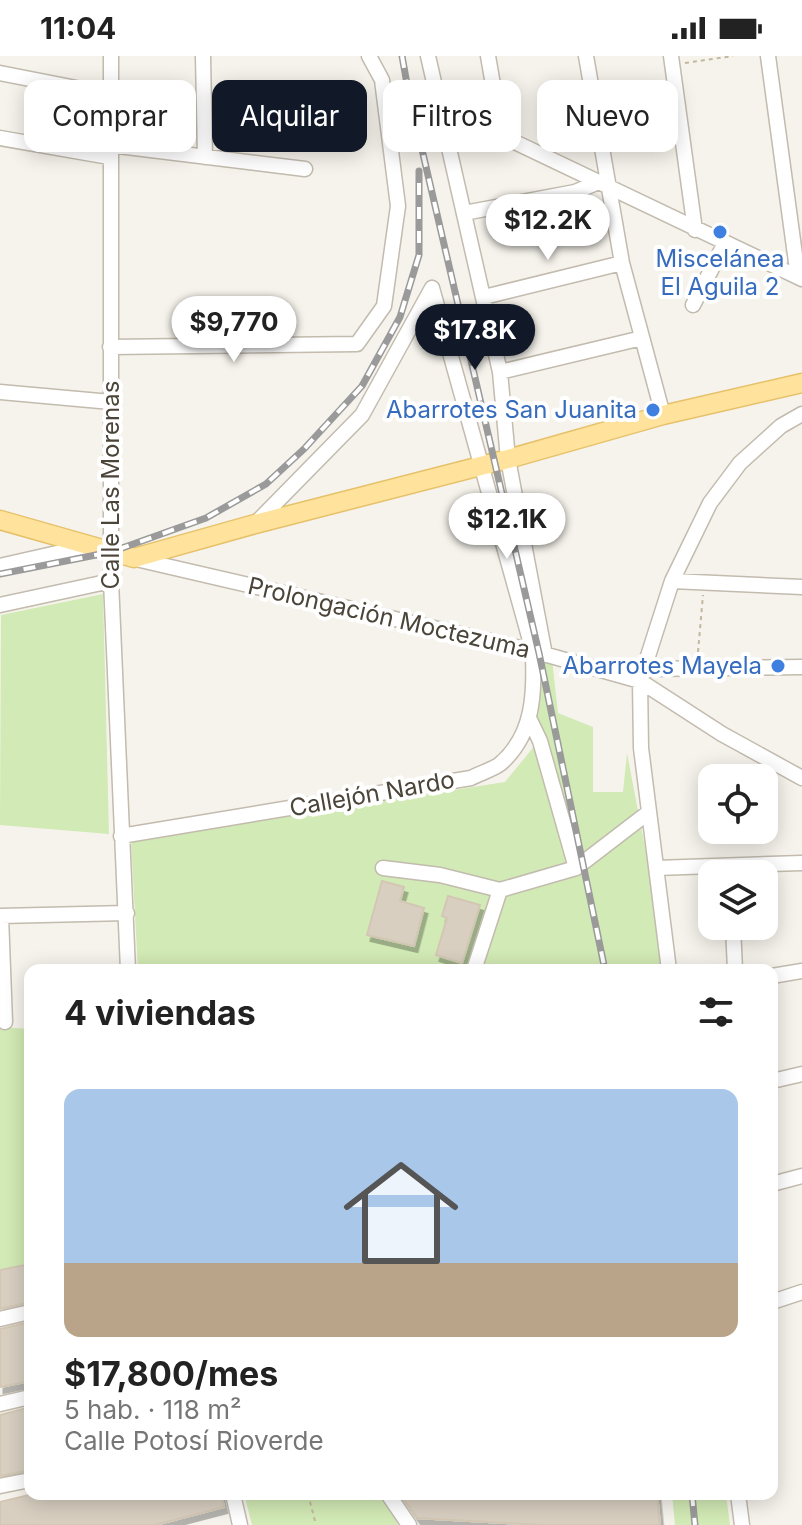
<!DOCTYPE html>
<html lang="es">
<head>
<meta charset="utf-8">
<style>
	:root { --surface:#fff; --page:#f6f6f6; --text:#222; --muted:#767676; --line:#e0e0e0; --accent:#111827 }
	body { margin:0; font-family:Inter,sans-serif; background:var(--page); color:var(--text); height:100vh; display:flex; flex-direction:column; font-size:30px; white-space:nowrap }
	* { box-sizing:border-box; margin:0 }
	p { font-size:26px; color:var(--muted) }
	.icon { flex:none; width:44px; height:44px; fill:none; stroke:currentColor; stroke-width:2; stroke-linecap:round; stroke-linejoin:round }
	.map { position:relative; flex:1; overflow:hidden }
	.sheet { position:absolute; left:24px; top:908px; width:754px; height:536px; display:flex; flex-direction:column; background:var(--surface); border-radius:16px; box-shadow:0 4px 20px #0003 }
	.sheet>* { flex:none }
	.guide { position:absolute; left:24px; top:24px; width:754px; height:72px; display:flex; gap:16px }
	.tools { position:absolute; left:698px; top:708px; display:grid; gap:16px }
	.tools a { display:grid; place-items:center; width:80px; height:80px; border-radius:16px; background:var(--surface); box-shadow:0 4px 20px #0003; font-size:40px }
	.price { position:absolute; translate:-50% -68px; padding:0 18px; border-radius:28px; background:#fff; color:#222; font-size:26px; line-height:52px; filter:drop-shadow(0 2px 4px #0008) }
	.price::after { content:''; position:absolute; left:50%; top:48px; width:24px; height:18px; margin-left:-12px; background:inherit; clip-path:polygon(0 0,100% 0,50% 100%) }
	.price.active { background:var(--accent); color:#fff }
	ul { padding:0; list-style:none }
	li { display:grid; align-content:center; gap:16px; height:424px; padding:0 40px }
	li+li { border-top:2px solid var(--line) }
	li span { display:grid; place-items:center; height:248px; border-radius:16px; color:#555 }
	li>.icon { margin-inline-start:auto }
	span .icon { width:144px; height:144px; fill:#fffc; stroke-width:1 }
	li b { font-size:34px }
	h2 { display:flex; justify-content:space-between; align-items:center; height:96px; padding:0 40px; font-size:34px }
	.chip { padding:0 28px; border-radius:16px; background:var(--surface); box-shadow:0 4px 20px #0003; font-size:28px; line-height:72px }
	.chip.active { background:var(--accent); color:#fff }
	.status { display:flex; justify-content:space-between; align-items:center; height:56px; padding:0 40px; background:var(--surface); direction:ltr }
	.status svg { height:22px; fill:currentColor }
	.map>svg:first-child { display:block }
	.green { fill:#d2eab5 }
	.building { fill:#d8cfc1; stroke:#d3c7b4; stroke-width:2; filter:url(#shadow) }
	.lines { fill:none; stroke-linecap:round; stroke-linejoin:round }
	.minor-casing { stroke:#c2bbae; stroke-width:17 }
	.major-casing { stroke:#e6c16a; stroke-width:21 }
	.path { stroke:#c4b79f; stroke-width:2; stroke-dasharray:4 4; stroke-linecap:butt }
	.minor { stroke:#fff; stroke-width:14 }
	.major { stroke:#ffe39c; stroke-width:18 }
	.rail-casing { stroke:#9a9a9a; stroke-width:7 }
	.rail { stroke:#fff; stroke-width:4; stroke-dasharray:12; stroke-linecap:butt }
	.shop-dot { fill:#3f7fe0; stroke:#fff; stroke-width:3 }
	.labels { text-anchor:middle; stroke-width:8; stroke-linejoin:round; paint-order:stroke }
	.shop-label { font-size:24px; fill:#366cbe; stroke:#fff; text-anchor:end }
	.street-label { font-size:24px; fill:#4b4439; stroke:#fff }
</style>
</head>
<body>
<div class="status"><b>11:04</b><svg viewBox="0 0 49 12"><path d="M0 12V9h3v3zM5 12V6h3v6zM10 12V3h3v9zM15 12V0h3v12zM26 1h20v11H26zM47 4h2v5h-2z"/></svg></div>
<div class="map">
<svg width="802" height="1469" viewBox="0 0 802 1469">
	<defs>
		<filter id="shadow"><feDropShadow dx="3.5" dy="6" stdDeviation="0" flood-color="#0004"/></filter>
	</defs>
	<rect width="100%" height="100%" fill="#f6f3ec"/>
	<path class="green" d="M103 538 109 778 0 769 1 559Z
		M535 602 552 603 558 657 593 671V736H623L627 697 650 818 661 914H138L131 784 505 726 536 688 537 691Z
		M0 971 30 973V1207L0 1214Z
		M244 1438H384L398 1469H252Z
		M672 1438H726L730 1469H675Z"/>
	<path class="building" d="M382 825 404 831 400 845 424 852 414 890 367 879Z
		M448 840 480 849 462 907 436 899 447 862 442 860Z
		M30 1208V1246L0 1253V1214Z
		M30 1266V1325L0 1331V1273Z
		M30 1351V1414L0 1420V1359Z
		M33 1438H221L224 1451 155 1469H0V1446Z
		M400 1438H657L660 1469H541L417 1462Z"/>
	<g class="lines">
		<g class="minor-casing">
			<path id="minor" d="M111 0V525L128 914
				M203 0 205 101
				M428 0 500 316 508 403 545 599
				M488 0 502 80
				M586 0 622 207 663 359
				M671 0 695 174
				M768 0 798 221
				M0 17 112 39
				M441 58 502 80 802 223
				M0 82 109 101
				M110 89 305 113
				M464 157 575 136 601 125
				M484 241 622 207
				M693 249 725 187
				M110 291 357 288 384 250 398 150 382 24 369 0
				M500 316 642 282
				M0 336 111 346
				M256 467 362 359 432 232
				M136 503 533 595 640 625 722 678 802 722
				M0 510 88 490
				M672 525 802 531
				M0 549 111 525
				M644 613 802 611
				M530 664 540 685 576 812
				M121 780 471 722C480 717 492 714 500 708 535 678 534 636 533 595L432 232
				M383 812 440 819 500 834 576 812 649 756
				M656 812 802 807
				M0 860 127 857
				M1 860 5 966
				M733 870 735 914
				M474 914 500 834
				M669 914 641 692 640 625 672 525 710 447 740 407 781 370 802 358
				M772 920 802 915
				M772 1025 802 1018
				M772 1128 802 1120
				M772 1246 802 1236
				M0 1263 30 1256
				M0 1348 30 1341
				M0 1430 30 1424
				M233 1438 240 1469
				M388 1438 409 1469
				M738 1438 742 1469"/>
		</g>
		<g class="major-casing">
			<path id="major" d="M0 464 134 502 255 468 508 403 663 359 802 327"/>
		</g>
		<path class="path" d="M685 7 733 0
			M698 596 703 539
			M308 1438 316 1469"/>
		<use href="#minor" class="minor"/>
		<use href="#major" class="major"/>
		<g class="rail-casing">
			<path id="rail" d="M402 0 409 39
				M407 29 539 597 605 914
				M0 518 111 496 206 462 266 428 304 393 362 330 400 261 419 199V115
				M692 1438 695 1469"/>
		</g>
		<use href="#rail" class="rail"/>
	</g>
	<g class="shop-dot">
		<circle cx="720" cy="176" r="8"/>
		<circle cx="653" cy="354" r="8"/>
		<circle cx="778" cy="610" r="8"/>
	</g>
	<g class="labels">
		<g class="shop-label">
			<text x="720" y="211" text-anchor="middle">Miscelánea<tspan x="720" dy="28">El Aguila 2</tspan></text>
			<text x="637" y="362">Abarrotes San Juanita</text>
			<text x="762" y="618">Abarrotes Mayela</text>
		</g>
		<g class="street-label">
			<text transform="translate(111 429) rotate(-90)" y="8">Calle Las Morenas</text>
			<text transform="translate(389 562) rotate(13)" y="8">Prolongación Moctezuma</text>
			<text transform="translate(372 738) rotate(-10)" y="8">Callejón Nardo</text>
		</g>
	</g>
</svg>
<div class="tools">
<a><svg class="icon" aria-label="locate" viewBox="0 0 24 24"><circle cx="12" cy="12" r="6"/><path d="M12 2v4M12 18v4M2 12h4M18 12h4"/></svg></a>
<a><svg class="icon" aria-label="layers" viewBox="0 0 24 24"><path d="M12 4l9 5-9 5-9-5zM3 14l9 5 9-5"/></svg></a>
</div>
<b class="price" style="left:548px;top:206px">$12.2K</b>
<b class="price" style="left:234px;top:308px">$9,770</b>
<b class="price active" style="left:475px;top:316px">$17.8K</b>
<b class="price" style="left:507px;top:505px">$12.1K</b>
<div class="guide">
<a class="chip">Comprar</a>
<a class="chip active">Alquilar</a>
<a class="chip">Filtros</a>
<a class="chip">Nuevo</a>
</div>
<section class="sheet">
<h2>4 viviendas<svg class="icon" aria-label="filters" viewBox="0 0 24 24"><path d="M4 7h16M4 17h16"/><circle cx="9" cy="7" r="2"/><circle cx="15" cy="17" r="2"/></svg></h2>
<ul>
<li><span style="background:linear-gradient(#a9c7e8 70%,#b9a48a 0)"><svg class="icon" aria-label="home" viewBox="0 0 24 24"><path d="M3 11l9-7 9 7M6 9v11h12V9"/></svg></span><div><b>$17,800/mes</b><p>5 hab. · 118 m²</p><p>Calle Potosí Rioverde</p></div></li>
</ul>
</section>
</div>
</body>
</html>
